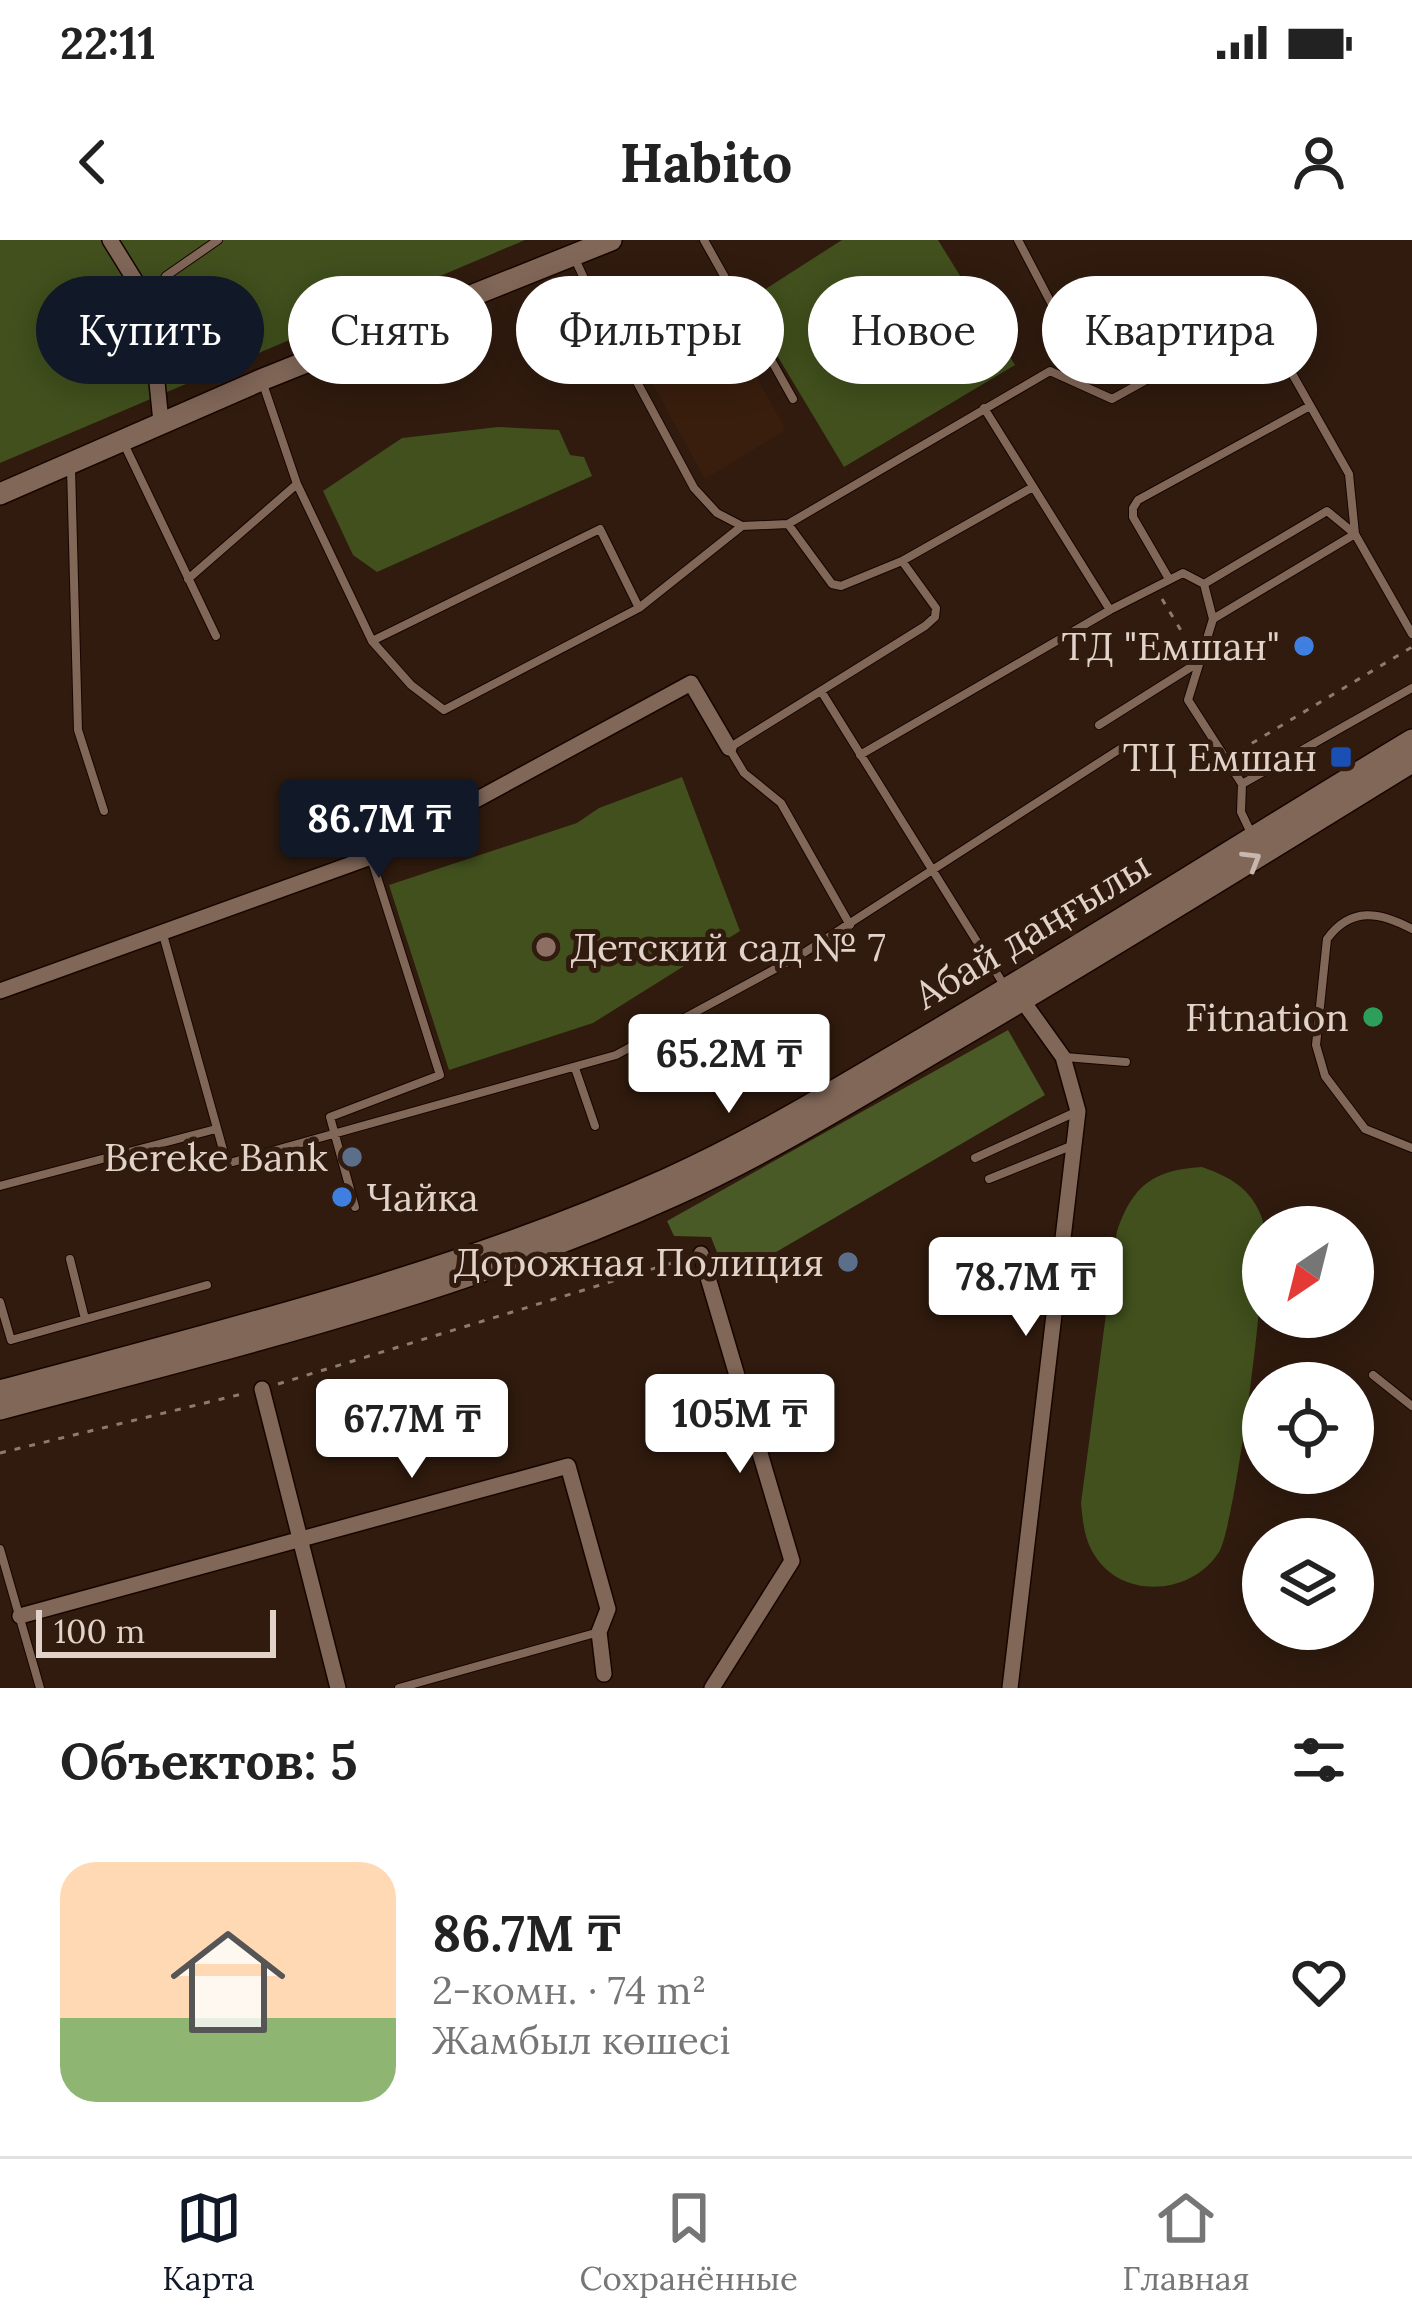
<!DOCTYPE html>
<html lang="ru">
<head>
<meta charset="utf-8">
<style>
	:root { --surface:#fff; --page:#f2f2f2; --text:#222; --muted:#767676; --line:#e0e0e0; --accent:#111827 }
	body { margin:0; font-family:Lora,serif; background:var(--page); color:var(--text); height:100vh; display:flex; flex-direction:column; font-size:45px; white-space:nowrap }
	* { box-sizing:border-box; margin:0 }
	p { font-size:39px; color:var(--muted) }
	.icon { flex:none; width:66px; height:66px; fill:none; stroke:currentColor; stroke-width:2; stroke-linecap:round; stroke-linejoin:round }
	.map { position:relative; height:1448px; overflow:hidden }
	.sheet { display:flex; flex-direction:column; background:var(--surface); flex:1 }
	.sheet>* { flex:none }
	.banner { position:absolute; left:36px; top:36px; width:1341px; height:108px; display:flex; gap:24px }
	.needle { width:78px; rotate:215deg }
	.buttons { position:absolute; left:1242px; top:966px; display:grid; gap:24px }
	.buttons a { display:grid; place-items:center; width:132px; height:132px; border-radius:50%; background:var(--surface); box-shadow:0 6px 30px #0003; font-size:60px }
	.scale { position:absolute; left:36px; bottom:30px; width:240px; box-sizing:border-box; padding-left:12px; border:6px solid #e1d2ca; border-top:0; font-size:33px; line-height:42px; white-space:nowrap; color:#e1d2ca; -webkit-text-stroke:9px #301b0e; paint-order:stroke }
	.price { position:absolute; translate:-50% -102px; padding:0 27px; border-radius:12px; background:#fff; color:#222; font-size:39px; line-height:78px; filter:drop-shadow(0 3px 6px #0008) }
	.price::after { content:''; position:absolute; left:50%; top:72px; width:36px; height:27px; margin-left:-18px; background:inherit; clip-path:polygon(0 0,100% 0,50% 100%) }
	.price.active { background:var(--accent); color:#fff }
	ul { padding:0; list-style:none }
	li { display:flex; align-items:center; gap:36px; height:300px; padding:0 60px }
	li+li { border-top:3px solid var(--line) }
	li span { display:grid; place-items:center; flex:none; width:336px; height:240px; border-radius:36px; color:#555 }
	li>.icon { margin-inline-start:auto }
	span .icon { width:144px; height:144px; fill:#fffc; stroke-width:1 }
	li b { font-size:51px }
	h2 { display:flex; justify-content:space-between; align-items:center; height:144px; padding:0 60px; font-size:51px }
	.chip { padding:0 42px; border-radius:54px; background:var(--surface); box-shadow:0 6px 30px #0003; font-size:42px; line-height:108px }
	.chip.active { background:var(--accent); color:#fff }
	.status { display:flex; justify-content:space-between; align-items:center; height:84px; padding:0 60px; background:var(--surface); direction:ltr }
	.status svg { height:33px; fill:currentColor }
	header { display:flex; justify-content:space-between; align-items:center; height:156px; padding:0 60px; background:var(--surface); font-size:54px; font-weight:700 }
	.dock { display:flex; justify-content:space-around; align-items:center; height:168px; border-top:3px solid var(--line); background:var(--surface); font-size:33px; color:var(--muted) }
	.dock a { display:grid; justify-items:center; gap:6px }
	.dock .active { color:var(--accent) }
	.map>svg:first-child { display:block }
	.built { fill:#391e0d }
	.green { fill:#41501d }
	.forest { fill:#495a26 }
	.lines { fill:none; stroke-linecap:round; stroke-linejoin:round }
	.service-casing { stroke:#170500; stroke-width:10 }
	.minor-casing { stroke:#170500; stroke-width:18 }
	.secondary-casing { stroke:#170500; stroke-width:24 }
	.path { stroke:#8d7b71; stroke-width:3; stroke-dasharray:6 9; stroke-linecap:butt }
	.service { stroke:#816758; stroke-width:8 }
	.minor { stroke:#816758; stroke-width:15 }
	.secondary { stroke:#816758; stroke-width:21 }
	.oneway { stroke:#c9b7ae }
	.shop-dot { fill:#3f7fe0; stroke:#301b0e; stroke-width:4.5 }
	.transit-dot { fill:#1a4fb4; stroke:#301b0e; stroke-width:4.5 }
	.education-dot { fill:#8d6e63; stroke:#301b0e; stroke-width:4.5 }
	.leisure-dot { fill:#2e9e5b; stroke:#301b0e; stroke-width:4.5 }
	.service-dot { fill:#5c6f8a; stroke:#301b0e; stroke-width:4.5 }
	.labels { text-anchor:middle; stroke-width:10; stroke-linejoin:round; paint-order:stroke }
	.poi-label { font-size:39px; fill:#e1d2ca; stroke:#301b0e; text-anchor:end }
	.street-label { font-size:39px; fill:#e1d2ca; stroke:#301b0e }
</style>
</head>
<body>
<div class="status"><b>22:11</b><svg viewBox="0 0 49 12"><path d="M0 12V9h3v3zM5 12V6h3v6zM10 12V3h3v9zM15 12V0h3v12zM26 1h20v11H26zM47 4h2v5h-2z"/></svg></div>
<header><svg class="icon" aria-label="back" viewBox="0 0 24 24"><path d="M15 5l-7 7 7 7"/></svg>Habito<svg class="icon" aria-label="person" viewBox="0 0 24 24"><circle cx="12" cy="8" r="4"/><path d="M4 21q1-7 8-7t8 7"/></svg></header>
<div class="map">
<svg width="1412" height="1448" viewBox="0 0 1412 1448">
	<rect width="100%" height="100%" fill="#301b0e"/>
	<path class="built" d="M700 35 786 190 705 239 619 83Z"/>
	<path class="green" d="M0 0H525L0 223Z
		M842 0H938L1015 125 844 227 745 62Z
		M498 187 559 190 570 215 584 217 592 236 377 332 353 315 323 251 402 198Z
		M682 537 740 691 593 783 449 830 389 645 577 583 599 568Z
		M1202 927C1230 937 1251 948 1262 978 1272 1004 1236 1285 1219 1312 1192 1355 1123 1360 1095 1316 1084 1299 1083 1282 1081 1263L1117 991C1133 945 1153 930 1202 927Z"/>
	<path class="forest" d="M1008 790 1045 855 728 1040 711 997 674 996 667 981Z"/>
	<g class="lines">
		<g class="service-casing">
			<path id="service" d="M704 0 793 159
				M1018 0 1059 78
				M575 19 601 75 694 248 717 273 742 286 788 284 1050 131 1112 159 1260 77 1349 234 1355 294 1213 379 1188 460 1242 544 1412 448
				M150 62 166 36 218 0
				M262 141 297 244 372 401 411 445 444 470 639 368 742 286
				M984 168 1110 370 1183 333 1204 344
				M125 206 216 396
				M71 228 78 490 104 571
				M788 284 832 344 841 346 902 321 936 368 935 377 925 386 729 508 744 533 781 563 850 685
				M902 321 1033 247
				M188 339 297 244
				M1169 339 1133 277V268L1138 260 1310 166
				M1213 379 1204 344 1327 271 1355 294 1412 394
				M372 401 600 289 639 368
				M821 451 1004 745
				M1099 485 1199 422
				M860 515 1110 370
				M1242 544 1241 572 1252 595
				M1412 689C1380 672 1351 666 1327 699L1316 805 1325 836 1365 889 1412 908
				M162 691 227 924
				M1065 817 1126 822
				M575 828 595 886
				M975 918 1078 871
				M208 929 616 815 799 716 1120 509
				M989 939 1071 906
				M0 946 216 889
				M355 967 330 877 440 835 371 618
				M70 1019 85 1079
				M0 1062 11 1100 207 1045
				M1373 1135 1412 1166
				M0 1309 40 1448
				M399 1448 599 1392"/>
		</g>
		<g class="minor-casing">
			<path id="minor" d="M110 0 149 63 161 182
				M0 751 371 617 691 443 729 508
				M701 1014 792 1321 712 1448
				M262 1149 338 1448
				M20 1376 568 1226 608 1369 599 1392 604 1434
				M1010 1448 1078 871 1063 817 1020 757"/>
		</g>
		<g class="secondary-casing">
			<path id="secondary" d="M0 254 261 140 611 0
				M0 1151C225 1090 453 1035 667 939 756 899 839 848 922 799 1087 702 1248 599 1412 500
				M0 1169C228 1108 459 1053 675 955 766 914 852 861 938 810 1098 717 1254 619 1412 522"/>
		</g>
		<path class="path" d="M1162 359 1191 407
			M1239 511 1412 407
			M278 1144 688 1018
			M0 1213 246 1153"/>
		<use href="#service" class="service"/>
		<use href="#minor" class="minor"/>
		<use href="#secondary" class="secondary"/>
	</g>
	<defs><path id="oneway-chevron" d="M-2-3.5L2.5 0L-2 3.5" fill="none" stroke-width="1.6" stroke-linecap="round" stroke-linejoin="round" transform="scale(3)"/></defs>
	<use class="oneway" href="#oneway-chevron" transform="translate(1252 620) rotate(-31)"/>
	<g class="shop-dot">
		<circle cx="1304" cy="406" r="12"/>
		<circle cx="342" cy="957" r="12"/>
	</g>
	<rect class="transit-dot" x="1329" y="505" width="24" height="24" rx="6"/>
	<circle class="education-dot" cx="546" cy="707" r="12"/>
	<circle class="leisure-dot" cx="1373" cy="777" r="12"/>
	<g class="service-dot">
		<circle cx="352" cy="917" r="12"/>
		<circle cx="848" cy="1022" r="12"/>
	</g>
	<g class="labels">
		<g class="poi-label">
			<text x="1280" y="420">ТД "Емшан"</text>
			<text x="1317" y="531">ТЦ Емшан</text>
			<text x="570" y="721" text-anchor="start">Детский сад № 7</text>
			<text x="1349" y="791">Fitnation</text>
			<text x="328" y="931">Bereke Bank</text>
			<text x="366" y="971" text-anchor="start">Чайка</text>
			<text x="824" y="1036">Дорожная Полиция</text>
		</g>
		<g class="street-label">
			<text transform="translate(1032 690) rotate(-31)" y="14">Абай даңғылы</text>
		</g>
	</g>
</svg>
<div class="buttons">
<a><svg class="needle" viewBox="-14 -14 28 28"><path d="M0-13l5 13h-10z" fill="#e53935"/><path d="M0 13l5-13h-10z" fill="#767676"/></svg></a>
<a><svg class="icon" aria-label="locate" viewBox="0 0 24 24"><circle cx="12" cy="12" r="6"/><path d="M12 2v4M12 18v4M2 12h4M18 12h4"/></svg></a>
<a><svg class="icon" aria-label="layers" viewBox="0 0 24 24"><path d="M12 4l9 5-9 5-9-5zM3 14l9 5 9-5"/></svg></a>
</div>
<div class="scale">100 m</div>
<b class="price active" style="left:379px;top:641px">86.7M ₸</b>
<b class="price" style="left:729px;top:876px">65.2M ₸</b>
<b class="price" style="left:1026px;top:1099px">78.7M ₸</b>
<b class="price" style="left:740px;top:1236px">105M ₸</b>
<b class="price" style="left:412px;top:1241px">67.7M ₸</b>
<div class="banner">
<a class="chip active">Купить</a>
<a class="chip">Снять</a>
<a class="chip">Фильтры</a>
<a class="chip">Новое</a>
<a class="chip">Квартира</a>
</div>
</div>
<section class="sheet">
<h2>Объектов: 5<svg class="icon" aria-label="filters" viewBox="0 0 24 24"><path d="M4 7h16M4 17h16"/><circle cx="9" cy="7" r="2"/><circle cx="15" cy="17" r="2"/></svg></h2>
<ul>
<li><span style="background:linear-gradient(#ffd9b3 65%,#8fb573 0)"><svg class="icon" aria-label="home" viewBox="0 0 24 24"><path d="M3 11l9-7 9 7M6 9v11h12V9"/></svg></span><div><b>86.7M ₸</b><p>2-комн. · 74 m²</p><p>Жамбыл көшесі</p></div><svg class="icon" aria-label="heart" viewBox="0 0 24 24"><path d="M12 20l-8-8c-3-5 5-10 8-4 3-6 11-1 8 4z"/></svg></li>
</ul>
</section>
<nav class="dock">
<a class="active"><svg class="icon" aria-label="map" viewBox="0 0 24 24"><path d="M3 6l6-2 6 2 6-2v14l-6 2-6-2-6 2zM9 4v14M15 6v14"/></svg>Карта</a>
<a><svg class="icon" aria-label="saved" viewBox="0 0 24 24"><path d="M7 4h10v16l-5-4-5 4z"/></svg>Сохранённые</a>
<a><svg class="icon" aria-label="home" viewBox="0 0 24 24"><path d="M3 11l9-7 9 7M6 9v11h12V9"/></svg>Главная</a>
</nav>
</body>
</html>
